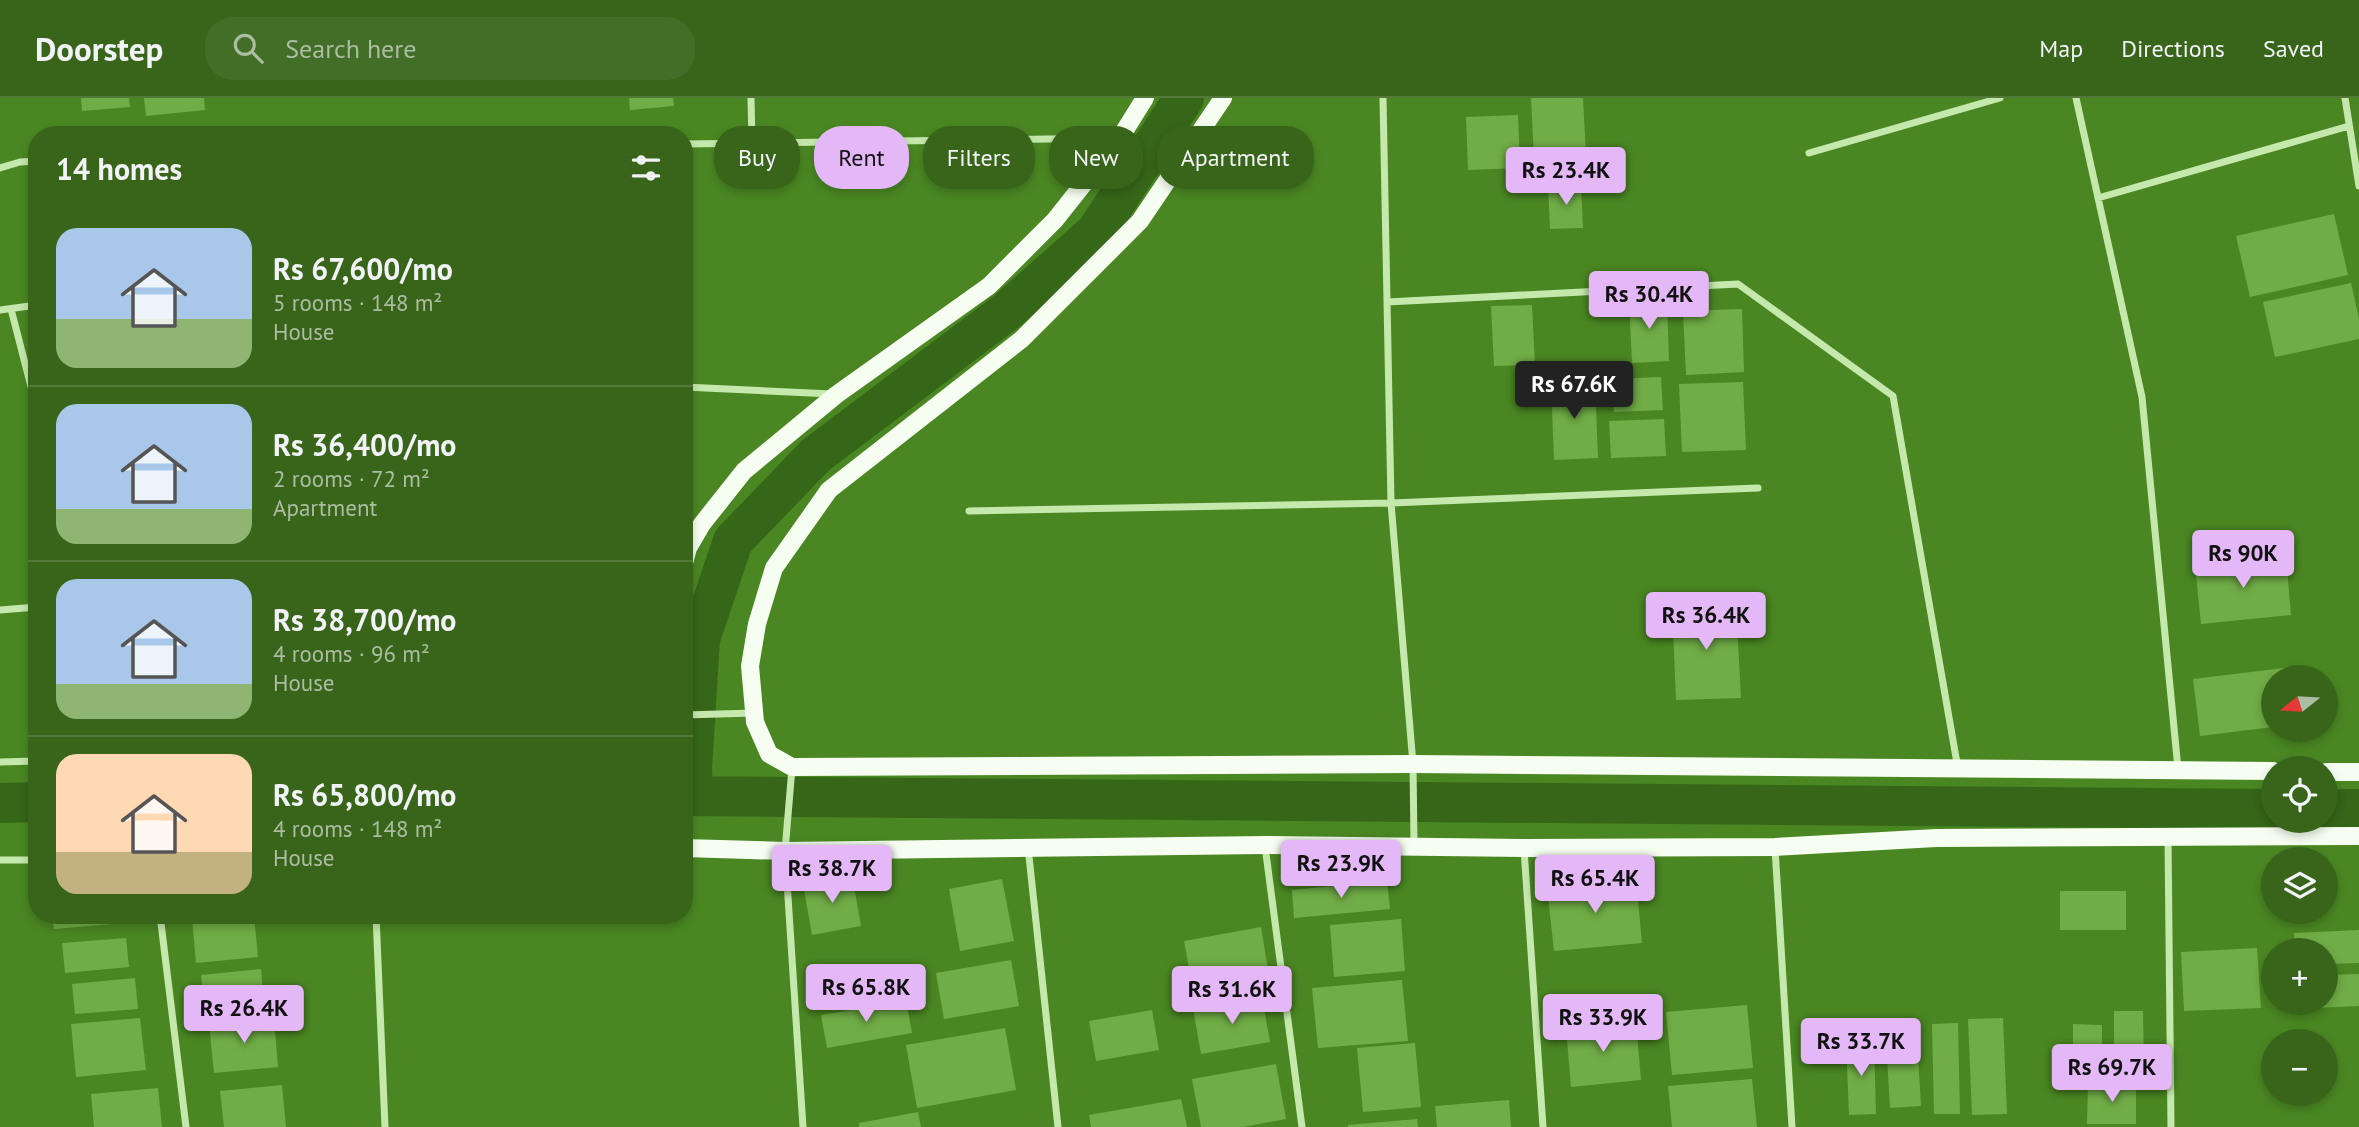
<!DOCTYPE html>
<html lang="en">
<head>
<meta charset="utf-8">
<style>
	:root { --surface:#38651a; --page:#436e27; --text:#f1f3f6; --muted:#abbda2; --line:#527939; --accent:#e4b8f6 }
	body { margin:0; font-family:"PT Sans",sans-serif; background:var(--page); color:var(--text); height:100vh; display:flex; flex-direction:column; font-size:26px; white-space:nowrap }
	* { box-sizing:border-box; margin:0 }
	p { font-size:23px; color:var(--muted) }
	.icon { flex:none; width:38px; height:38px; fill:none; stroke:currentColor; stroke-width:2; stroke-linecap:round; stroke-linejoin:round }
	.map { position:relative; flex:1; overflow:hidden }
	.drawer { position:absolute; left:28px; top:28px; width:665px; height:798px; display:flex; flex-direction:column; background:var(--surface); border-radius:28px; box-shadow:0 4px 10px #0003 }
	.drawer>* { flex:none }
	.hud { position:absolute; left:714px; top:28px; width:665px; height:63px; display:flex; gap:14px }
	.needle { width:46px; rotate:252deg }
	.buttons { position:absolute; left:2261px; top:567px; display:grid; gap:14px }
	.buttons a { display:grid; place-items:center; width:77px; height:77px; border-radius:50%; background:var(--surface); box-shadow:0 4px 10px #0003; font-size:35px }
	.price { position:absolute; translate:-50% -60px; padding:0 16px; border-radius:7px; background:var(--accent); color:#111; font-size:23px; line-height:46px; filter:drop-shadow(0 2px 4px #0008) }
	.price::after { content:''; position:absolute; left:50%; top:42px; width:21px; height:16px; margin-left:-10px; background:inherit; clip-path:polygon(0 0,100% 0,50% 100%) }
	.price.current { background:#222; color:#fff }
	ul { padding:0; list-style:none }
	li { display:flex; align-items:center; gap:21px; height:175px; padding:0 28px }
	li+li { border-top:2px solid var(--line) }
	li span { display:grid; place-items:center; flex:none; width:196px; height:140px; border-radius:21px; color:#555 }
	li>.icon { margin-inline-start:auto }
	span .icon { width:84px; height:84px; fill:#fffc; stroke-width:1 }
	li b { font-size:30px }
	h2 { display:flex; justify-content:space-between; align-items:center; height:84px; padding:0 28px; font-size:30px }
	.pill { padding:0 24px; border-radius:28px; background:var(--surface); box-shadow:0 4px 10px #0003; font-size:24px; line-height:63px }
	.pill.current { background:var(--accent); color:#111 }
	header { display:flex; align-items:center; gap:42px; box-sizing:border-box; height:98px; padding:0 35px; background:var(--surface); border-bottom:2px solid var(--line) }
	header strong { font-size:33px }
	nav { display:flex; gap:38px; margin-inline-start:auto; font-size:24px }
	.search { width:490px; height:63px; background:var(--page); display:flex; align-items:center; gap:18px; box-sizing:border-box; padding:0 24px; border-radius:28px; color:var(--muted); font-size:26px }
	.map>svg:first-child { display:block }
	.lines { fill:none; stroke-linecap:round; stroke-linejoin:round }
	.canal { stroke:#366618; stroke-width:40 }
	.building { fill:#70ad46 }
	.minor { stroke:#c5e9ad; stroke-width:7 }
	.primary { stroke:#f5fef0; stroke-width:18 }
</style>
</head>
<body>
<header>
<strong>Doorstep</strong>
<div class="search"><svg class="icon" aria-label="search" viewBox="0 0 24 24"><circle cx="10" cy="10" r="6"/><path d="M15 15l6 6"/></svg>Search here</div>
<nav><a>Map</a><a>Directions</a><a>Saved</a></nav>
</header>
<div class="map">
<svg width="2359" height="1029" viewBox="0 0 2359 1029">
	<rect width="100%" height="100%" fill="#4a8722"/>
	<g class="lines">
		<path class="canal" d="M684 698 2273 711
			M693 698 692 670 700 541 733 443 816 357 1007 213 1096 134 1184 0
			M0 705 37 704
			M2326 711H2359"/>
	</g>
	<path class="building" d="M81 0H129L130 9 82 13Z
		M144 0H204L205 12 146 18Z
		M629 0H673L674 8 630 12Z
		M1531 0H1583L1586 57 1534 59Z
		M1518 17 1520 70 1468 72 1466 19Z
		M1581 87 1583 130 1550 131 1548 88Z
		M2334 116 2348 177 2250 199 2236 138Z
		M2351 185 2359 221V241L2275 259 2263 204Z
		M1667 202 1669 263 1632 265 1629 203Z
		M1532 207 1535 267 1494 268 1491 208Z
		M1742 211 1744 274 1686 277 1683 213Z
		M1661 279 1663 312 1614 314 1612 281Z
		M1595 284 1598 360 1554 362 1551 286Z
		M1743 284 1746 352 1682 354 1679 286Z
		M1664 321 1666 358 1611 360 1609 323Z
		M2286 459 2291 517 2201 526 2195 468Z
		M1736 506 1741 600 1676 602 1672 508Z
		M2301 568 2302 579H2273V629L2200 638 2193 581Z
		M852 777 861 828 812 837 803 786Z
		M1002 781 1014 843 960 853 949 791Z
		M1636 781 1642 845 1554 853 1547 789Z
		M1387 783 1390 811 1294 820 1292 792Z
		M2060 793H2126V832H2060Z
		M52 817H124L125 825 54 831Z
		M217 817H254L258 859 196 865 192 820Z
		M1401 821 1405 873 1334 879 1330 827Z
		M1261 829 1270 884 1194 897 1184 843Z
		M2359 832V865L2326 866V852H2295L2294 835Z
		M126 840 129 869 65 875 62 845Z
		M2257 850 2261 910 2184 913 2181 854Z
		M1011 862 1019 908 944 921 936 875Z
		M261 871 264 907 205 913 201 877Z
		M2359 876V908L2293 911 2292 905H2326V877Z
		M135 880 138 911 75 916 72 886Z
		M1402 882 1408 943 1318 950 1312 890Z
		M1262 899 1270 944 1201 956 1193 911Z
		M906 903 912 935 827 950 821 917Z
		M1747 907 1753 970 1672 977 1666 914Z
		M1152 912 1159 952 1096 963 1089 923Z
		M2114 913H2143L2144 968H2114Z
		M140 920 146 972 76 979 71 926Z
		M274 920 278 969 214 975 209 926Z
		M2003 920 2007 1016 1972 1017 1968 921Z
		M1636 924 1641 982 1571 989 1566 930Z
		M1958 925 1960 1016H1934L1932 926Z
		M2073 926 2102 927V974L2073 975Z
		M1005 930 1016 992 917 1010 906 947Z
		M1917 941 1921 1008 1890 1010 1886 942Z
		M1874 944 1876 1016 1849 1017 1846 945Z
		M1415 945 1421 1009 1363 1014 1357 950Z
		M1276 966 1286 1021 1243 1029H1201L1192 981Z
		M1752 981 1757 1029H1672L1668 988Z
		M2088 986H2136V1026H2087Z
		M282 987 286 1029H224L220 993Z
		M158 990 162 1029H94L91 996Z
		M1181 1001 1187 1029H1091L1089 1017Z
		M1509 1002 1511 1029H1437L1435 1008Z
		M918 1014 921 1029H859V1025Z
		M1417 1021 1418 1029H1348V1027Z"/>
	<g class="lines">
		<path class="minor" d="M751 0 752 46
			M1383 0 1391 405 1413 666 1414 747
			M2076 0 2142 299 2178 671
			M2345 0 2359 88
			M684 46 1115 40
			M1809 55 2000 0
			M0 70 20 64 37 63
			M2098 100 2349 28
			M1387 204 1738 186 1893 298 1958 671
			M11 211 37 312
			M0 212 37 207
			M684 289 832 296
			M969 413 1391 405 1758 390
			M0 512 37 509
			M684 617 754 615
			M0 664 37 663
			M792 670 785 753 803 1029
			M2168 740 2171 1029
			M1265 748 1302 1029
			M1028 749 1058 1029
			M1775 750 1792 1029
			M1524 751 1543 1029
			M0 762H37
			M160 817 186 1029
			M376 817 385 1029"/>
		<path class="primary" d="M1223 0 1140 123 1022 241 829 392 774 470 757 526 750 568 755 624 769 656 792 669 1413 666 2273 673
			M684 465 688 450 702 426 744 373 836 297 989 188 1055 122 1120 40 1145 0
			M2326 674H2359
			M684 750 785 753 1265 747 1524 750 1775 749 1936 740 2359 738"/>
	</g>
</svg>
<div class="buttons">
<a><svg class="needle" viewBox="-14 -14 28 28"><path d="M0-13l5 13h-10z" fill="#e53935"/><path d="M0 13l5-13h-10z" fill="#abbda2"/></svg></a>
<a><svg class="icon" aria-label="locate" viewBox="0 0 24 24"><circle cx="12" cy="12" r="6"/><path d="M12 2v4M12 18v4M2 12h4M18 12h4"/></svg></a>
<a><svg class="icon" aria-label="layers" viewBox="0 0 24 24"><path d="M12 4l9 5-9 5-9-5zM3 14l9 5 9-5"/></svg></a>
<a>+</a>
<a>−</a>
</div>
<b class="price" style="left:1566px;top:109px">Rs 23.4K</b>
<b class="price" style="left:1649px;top:233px">Rs 30.4K</b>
<b class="price current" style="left:1574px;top:323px">Rs 67.6K</b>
<b class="price" style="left:2243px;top:492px">Rs 90K</b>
<b class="price" style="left:1706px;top:554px">Rs 36.4K</b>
<b class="price" style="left:1341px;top:802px">Rs 23.9K</b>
<b class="price" style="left:832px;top:807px">Rs 38.7K</b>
<b class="price" style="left:1595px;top:817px">Rs 65.4K</b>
<b class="price" style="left:866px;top:926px">Rs 65.8K</b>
<b class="price" style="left:1232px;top:928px">Rs 31.6K</b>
<b class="price" style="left:244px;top:947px">Rs 26.4K</b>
<b class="price" style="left:1603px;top:956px">Rs 33.9K</b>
<b class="price" style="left:1861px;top:980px">Rs 33.7K</b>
<b class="price" style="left:2112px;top:1006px">Rs 69.7K</b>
<div class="hud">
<a class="pill">Buy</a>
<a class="pill current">Rent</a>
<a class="pill">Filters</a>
<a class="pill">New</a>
<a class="pill">Apartment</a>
</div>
<section class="drawer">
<h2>14 homes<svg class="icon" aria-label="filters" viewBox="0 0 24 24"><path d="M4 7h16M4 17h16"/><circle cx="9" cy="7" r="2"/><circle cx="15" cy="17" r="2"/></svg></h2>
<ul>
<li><span style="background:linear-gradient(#a9c7e8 65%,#8fb573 0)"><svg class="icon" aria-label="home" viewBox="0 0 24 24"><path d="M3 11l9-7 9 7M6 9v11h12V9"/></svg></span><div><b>Rs 67,600/mo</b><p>5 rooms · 148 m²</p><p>House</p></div></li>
<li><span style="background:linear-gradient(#a9c7e8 75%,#8fb573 0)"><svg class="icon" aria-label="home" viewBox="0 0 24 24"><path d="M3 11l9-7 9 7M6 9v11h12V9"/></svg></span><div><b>Rs 36,400/mo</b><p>2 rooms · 72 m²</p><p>Apartment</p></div></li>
<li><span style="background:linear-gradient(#a9c7e8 75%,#8fb573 0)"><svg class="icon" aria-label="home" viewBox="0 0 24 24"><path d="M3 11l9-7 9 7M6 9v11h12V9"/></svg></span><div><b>Rs 38,700/mo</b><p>4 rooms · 96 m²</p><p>House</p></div></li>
<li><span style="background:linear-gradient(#ffd9b3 70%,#c2b280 0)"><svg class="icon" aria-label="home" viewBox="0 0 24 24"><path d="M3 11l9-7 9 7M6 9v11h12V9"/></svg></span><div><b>Rs 65,800/mo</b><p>4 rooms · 148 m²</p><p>House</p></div></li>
</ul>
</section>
</div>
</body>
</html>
